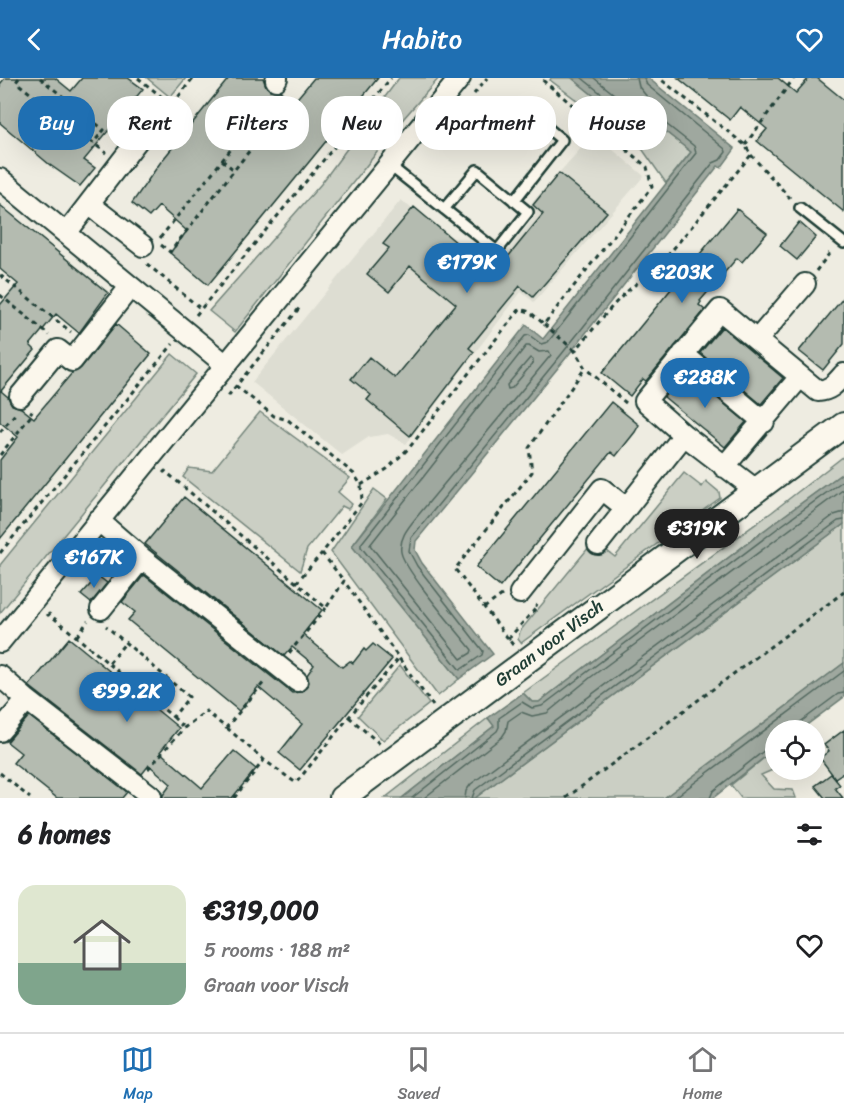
<!DOCTYPE html>
<html lang="en">
<head>
<meta charset="utf-8">
<style>
	:root { --surface:#fff; --page:#f6f6f6; --text:#202124; --muted:#757577; --line:#e0e0e0; --accent:#1f6fb2 }
	body { margin:0; font-family:Sriracha,sans-serif; background:var(--page); color:var(--text); height:100vh; display:flex; flex-direction:column; font-size:22px; white-space:nowrap }
	* { box-sizing:border-box; margin:0 }
	p { font-size:20px; color:var(--muted) }
	.icon { flex:none; width:33px; height:33px; fill:none; stroke:currentColor; stroke-width:2; stroke-linecap:round; stroke-linejoin:round }
	.map { position:relative; height:720px; overflow:hidden }
	.drawer { display:flex; flex-direction:column; background:var(--surface); flex:1 }
	.drawer>* { flex:none }
	.top-card { position:absolute; left:18px; top:18px; width:808px; height:54px; display:flex; gap:12px }
	.buttons { position:absolute; left:765px; top:642px; display:grid; gap:12px }
	.buttons a { display:grid; place-items:center; width:60px; height:60px; border-radius:50%; background:var(--surface); box-shadow:0 6px 24px #0002; font-size:30px }
	.price { position:absolute; translate:-50% -51px; padding:0 14px; border-radius:21px; background:var(--accent); color:#fff; font-size:20px; line-height:39px; filter:drop-shadow(0 2px 3px #0008) }
	.price::after { content:''; position:absolute; left:50%; top:36px; width:18px; height:14px; margin-left:-9px; background:inherit; clip-path:polygon(0 0,100% 0,50% 100%) }
	.price.active { background:#222; color:#fff }
	ul { padding:0; list-style:none }
	li { display:flex; align-items:center; gap:18px; height:150px; padding:0 18px }
	li span { display:grid; place-items:center; flex:none; width:168px; height:120px; border-radius:18px; color:#555 }
	li>.icon { margin-inline-start:auto }
	span .icon { width:72px; height:72px; fill:#fffc; stroke-width:1 }
	li b { font-size:26px }
	h2 { display:flex; justify-content:space-between; align-items:center; height:72px; padding:0 18px; font-size:26px }
	.tag { padding:0 21px; border-radius:24px; background:var(--surface); box-shadow:0 6px 24px #0002; font-size:21px; line-height:54px }
	.tag.active { background:var(--accent); color:#fff }
	header { display:flex; justify-content:space-between; align-items:center; height:78px; padding:0 18px; background:var(--accent); color:#fff; font-size:27px; font-weight:600 }
	.tab-bar { display:flex; justify-content:space-around; align-items:center; height:84px; border-top:2px solid var(--line); background:var(--surface); font-size:16px; color:var(--muted) }
	.tab-bar a { display:grid; justify-items:center; gap:3px }
	.tab-bar .active { color:var(--accent) }
	.map>svg:first-child { display:block }
	.built { fill:#ddddd2 }
	.green { fill:#cbcfc4; stroke:#75867c; stroke-width:1.5 }
	.water { fill:#9fa89f; stroke:#6c7d74; stroke-width:1.5 }
	.lines { fill:none; stroke-linecap:round; stroke-linejoin:round }
	.shore { stroke:#52685f; stroke-width:1.5 }
	.building { fill:#b4bbb0; stroke:#1f3d34; stroke-width:1.5 }
	.service-casing { stroke:#1f3d34; stroke-width:14 }
	.minor-casing { stroke:#1f3d34; stroke-width:24 }
	.tertiary-casing { stroke:#1f3d34; stroke-width:28 }
	.path { stroke:#1f3d34; stroke-width:3; stroke-dasharray:4.5 4.5; stroke-linecap:butt }
	.service { stroke:#fbf7ec; stroke-width:9 }
	.minor { stroke:#fbf7ec; stroke-width:20 }
	.tertiary { stroke:#fbf7ec; stroke-width:24 }
	.labels { text-anchor:middle; stroke-width:6; stroke-linejoin:round; paint-order:stroke }
	.street-label { font-size:18px; fill:#1f3d34; stroke:#fbf7ec }
</style>
</head>
<body>
<header><svg class="icon" aria-label="back" viewBox="0 0 24 24"><path d="M15 5l-7 7 7 7"/></svg>Habito<svg class="icon" aria-label="heart" viewBox="0 0 24 24"><path d="M12 20l-8-8c-3-5 5-10 8-4 3-6 11-1 8 4z"/></svg></header>
<div class="map">
<svg width="844" height="720" viewBox="0 0 844 720">
	<rect width="100%" height="100%" fill="#eeece1"/>
	<filter id="ink" filterUnits="userSpaceOnUse"><feTurbulence type="fractalNoise" baseFrequency=".0167" numOctaves="2"/><feDisplacementMap in="SourceGraphic" scale="12" xChannelSelector="R" yChannelSelector="G"/><feConvolveMatrix kernelMatrix="1 2 1 2 8 2 1 2 1" color-interpolation-filters="sRGB"/></filter>
	<g filter="url(#ink)">
		<path class="built" d="M594 56 644 98 534 224 521 214 406 366 388 356 369 359 342 377 252 304 401 122 491 194 536 137 527 130Z"/>
		<path class="green" d="M147 0H186L170 19Z
			M399 0H439L404 40 235 254 209 233 321 106Z
			M551 0H572L631 48 642 35 691 74 666 105 643 72 550 2Z
			M172 276 196 296 0 535V487Z
			M260 334 350 400 338 414 352 426 348 431 342 428 307 471 300 493 183 399 189 390 212 393Z
			M844 378V394L774 445 539 624H532L523 615 772 434Z
			M684 395 702 409 706 403 719 414 720 420 521 565 518 561 520 553 594 463 615 479Z
			M374 411 387 421 352 468 459 601 438 618 331 474Z
			M844 446V585L664 720H475Z
			M400 587 429 626 383 662 358 638Z
			M488 640 494 648 402 720H385Z
			M775 671V691L761 697 774 711 793 712 796 720H741L731 707Z"/>
		<path class="water" d="M572 0H648L735 71 721 90 718 88 566 280 416 463 415 472 422 485 493 576 459 601 352 468 526 247 543 261 691 74 642 35 631 48Z
			M844 394V446L475 720H402L494 648 488 640 523 615 532 624H539L774 445Z
			M844 585V619L800 652H776L775 671 713 720H664Z"/>
		<g class="lines">
			<path class="shore" d="M582 0 629 38H632L640 30 647 31 694 68 696 75 548 264 541 266 529 257 525 258 361 466V469L460 592 482 577 483 573 417 488 409 473 411 460 561 277 713 85 720 82 726 74 725 71 647 7 644 0
				M594 0 629 28 637 23 648 20 639 9 637 0
				M526 268H529L539 274 549 273 551 277 415 441C407 451 399 461 401 474 404 492 458 554 472 572L471 575 461 581 370 467Z
				M530 280 533 282V285L512 310 508 311 507 307Z
				M797 652 799 645 838 616 844 615
				M412 720 497 653 499 649V640L522 624 532 630 542 628 778 450 844 402
				M424 720 502 659 506 653 508 643 521 634 532 638 547 635 591 599 844 411
				M465 720 466 713 471 706 834 437 844 434
				M472 720 475 712 838 443 844 442
				M674 720 844 593
				M710 720 713 713 770 668 776 666"/>
		</g>
		<path class="building" d="M5 0H55L71 13 82 0H128L143 11 84 82 95 90 80 108 50 87 0 45V6Z
			M229 0H263L266 8 270 12 280 13 294 24 314 0H378L208 207 170 175 187 153 159 128 149 139 132 125 160 85Z
			M678 0H778L796 15 809 0H817L844 22V134L757 63 767 51 740 29 730 42Z
			M559 95 607 134 533 219 520 208 469 270 474 274 410 358 367 322 371 317 351 301 369 279 395 300 456 226 410 188 389 214 367 196 389 170 383 166 414 129 494 196 543 136 533 127Z
			M0 127 108 215 79 255 56 236 30 267 35 272 1 313 8 319 12 327 21 330 34 340 72 295 81 290 116 246 151 276 0 461V382L18 359 0 344V227L18 206 0 191Z
			M737 131 767 155 742 184 737 180 700 223 701 224 699 227 705 232 646 303 643 301 630 318 602 295Z
			M799 144 816 159 797 182 780 168Z
			M844 219V266L823 292 799 273Z
			M722 249 783 300 761 326 700 275Z
			M685 293 746 344 725 369 664 319Z
			M611 324 639 347 635 354 616 378 611 374 500 509 476 489Z
			M184 419 322 532 303 556 342 589 350 583 353 585 364 571 366 573 373 566 392 581 300 692 279 675 302 646 258 609 239 633 128 542 135 534 122 524 144 497 292 615 301 614 307 610 309 604 307 597 314 587 292 569 284 578 145 466Z
			M98 498 107 505 91 525 81 517Z
			M69 560 179 650 160 674 202 710 234 673 256 691 232 720H163V717L171 706 149 687 142 696 29 608Z
			M29 638 127 714 122 720H57L13 685 21 675 7 664Z
			M844 652V694L835 700 820 680 829 673 824 667Z
			M831 696 840 707 835 710 843 720H825L815 708Z"/>
		<g class="lines">
			<g class="service-casing">
				<path id="service" d="M389 87 497 173 528 134 477 92 444 131
					M514 123 562 62 528 34
					M800 130 844 165"/>
			</g>
			<g class="minor-casing">
				<path id="minor" d="M276 2 277 0
					M0 101 226 287
					M89 126 143 168
					M67 154 154 41
					M757 262 805 206
					M683 276 764 344
					M20 318 58 272 72 283 130 209
					M724 389 800 299
					M756 412 684 357 645 323 720 232 818 313C831 312 836 305 844 296
					M98 442 142 480 297 603
					M598 466 684 357
					M520 515 602 411 626 430
					M101 531 142 480
					M0 564 460 0
					M0 598 27 622 151 718
					M0 653 27 622"/>
			</g>
			<g class="tertiary-casing">
				<path id="tertiary" d="M342 720 844 347"/>
			</g>
			<path class="path" d="M19 0 16 4 106 75
				M40 0 104 52 93 65
				M138 0 172 27 193 0
				M474 16 487 0
				M55 34 66 20
				M745 67 794 0
				M751 77 790 120
				M222 82 234 92
				M160 160 272 20
				M161 167 170 174 290 21 285 17
				M147 186 201 231
				M816 193 832 172
				M0 197 71 254
				M0 217 49 257
				M196 237 391 0
				M544 246 575 273
				M236 308 274 338 288 342 354 396 361 407 362 424 322 475 344 503
				M228 318 301 228
				M626 325 585 290 575 273C599 245 621 212 654 194L751 77 745 67 659 0
				M0 354 16 335
				M0 377 33 335 30 333
				M163 395 165 393 326 530 344 503 433 628
				M361 407 387 391 409 370 520 231 530 234 544 246 652 109 647 89 540 0
				M0 475 173 266
				M296 505 322 475
				M484 530 502 517
				M47 538 49 536 173 639 189 619 106 548
				M77 558 88 543
				M508 561 538 528 536 527
				M513 567 455 491 532 394 529 370 585 290
				M289 575 326 530
				M109 585 126 564
				M173 639 184 650
				M349 639 381 667
				M227 650 264 682
				M148 691 184 650 206 633 226 650 265 603
				M0 695 30 720
				M234 720 264 682 296 705 349 639 399 580
				M566 720 844 514"/>
			<use href="#service" class="service"/>
			<use href="#minor" class="minor"/>
			<use href="#tertiary" class="tertiary"/>
		</g>
	</g>
	<g class="labels">
		<g class="street-label">
			<text transform="translate(549 565) rotate(-37)" y="6">Graan voor Visch</text>
		</g>
	</g>
</svg>
<div class="buttons">
<a><svg class="icon" aria-label="locate" viewBox="0 0 24 24"><circle cx="12" cy="12" r="6"/><path d="M12 2v4M12 18v4M2 12h4M18 12h4"/></svg></a>
</div>
<b class="price" style="left:467px;top:216px">€179K</b>
<b class="price" style="left:682px;top:226px">€203K</b>
<b class="price" style="left:705px;top:331px">€288K</b>
<b class="price active" style="left:697px;top:482px">€319K</b>
<b class="price" style="left:94px;top:511px">€167K</b>
<b class="price" style="left:127px;top:645px">€99.2K</b>
<div class="top-card">
<a class="tag active">Buy</a>
<a class="tag">Rent</a>
<a class="tag">Filters</a>
<a class="tag">New</a>
<a class="tag">Apartment</a>
<a class="tag">House</a>
</div>
</div>
<section class="drawer">
<h2>6 homes<svg class="icon" aria-label="filters" viewBox="0 0 24 24"><path d="M4 7h16M4 17h16"/><circle cx="9" cy="7" r="2"/><circle cx="15" cy="17" r="2"/></svg></h2>
<ul>
<li><span style="background:linear-gradient(#dfe7d0 65%,#7fa58c 0)"><svg class="icon" aria-label="home" viewBox="0 0 24 24"><path d="M3 11l9-7 9 7M6 9v11h12V9"/></svg></span><div><b>€319,000</b><p>5 rooms · 188 m²</p><p>Graan voor Visch</p></div><svg class="icon" aria-label="heart" viewBox="0 0 24 24"><path d="M12 20l-8-8c-3-5 5-10 8-4 3-6 11-1 8 4z"/></svg></li>
</ul>
</section>
<nav class="tab-bar">
<a class="active"><svg class="icon" aria-label="map" viewBox="0 0 24 24"><path d="M3 6l6-2 6 2 6-2v14l-6 2-6-2-6 2zM9 4v14M15 6v14"/></svg>Map</a>
<a><svg class="icon" aria-label="saved" viewBox="0 0 24 24"><path d="M7 4h10v16l-5-4-5 4z"/></svg>Saved</a>
<a><svg class="icon" aria-label="home" viewBox="0 0 24 24"><path d="M3 11l9-7 9 7M6 9v11h12V9"/></svg>Home</a>
</nav>
</body>
</html>
